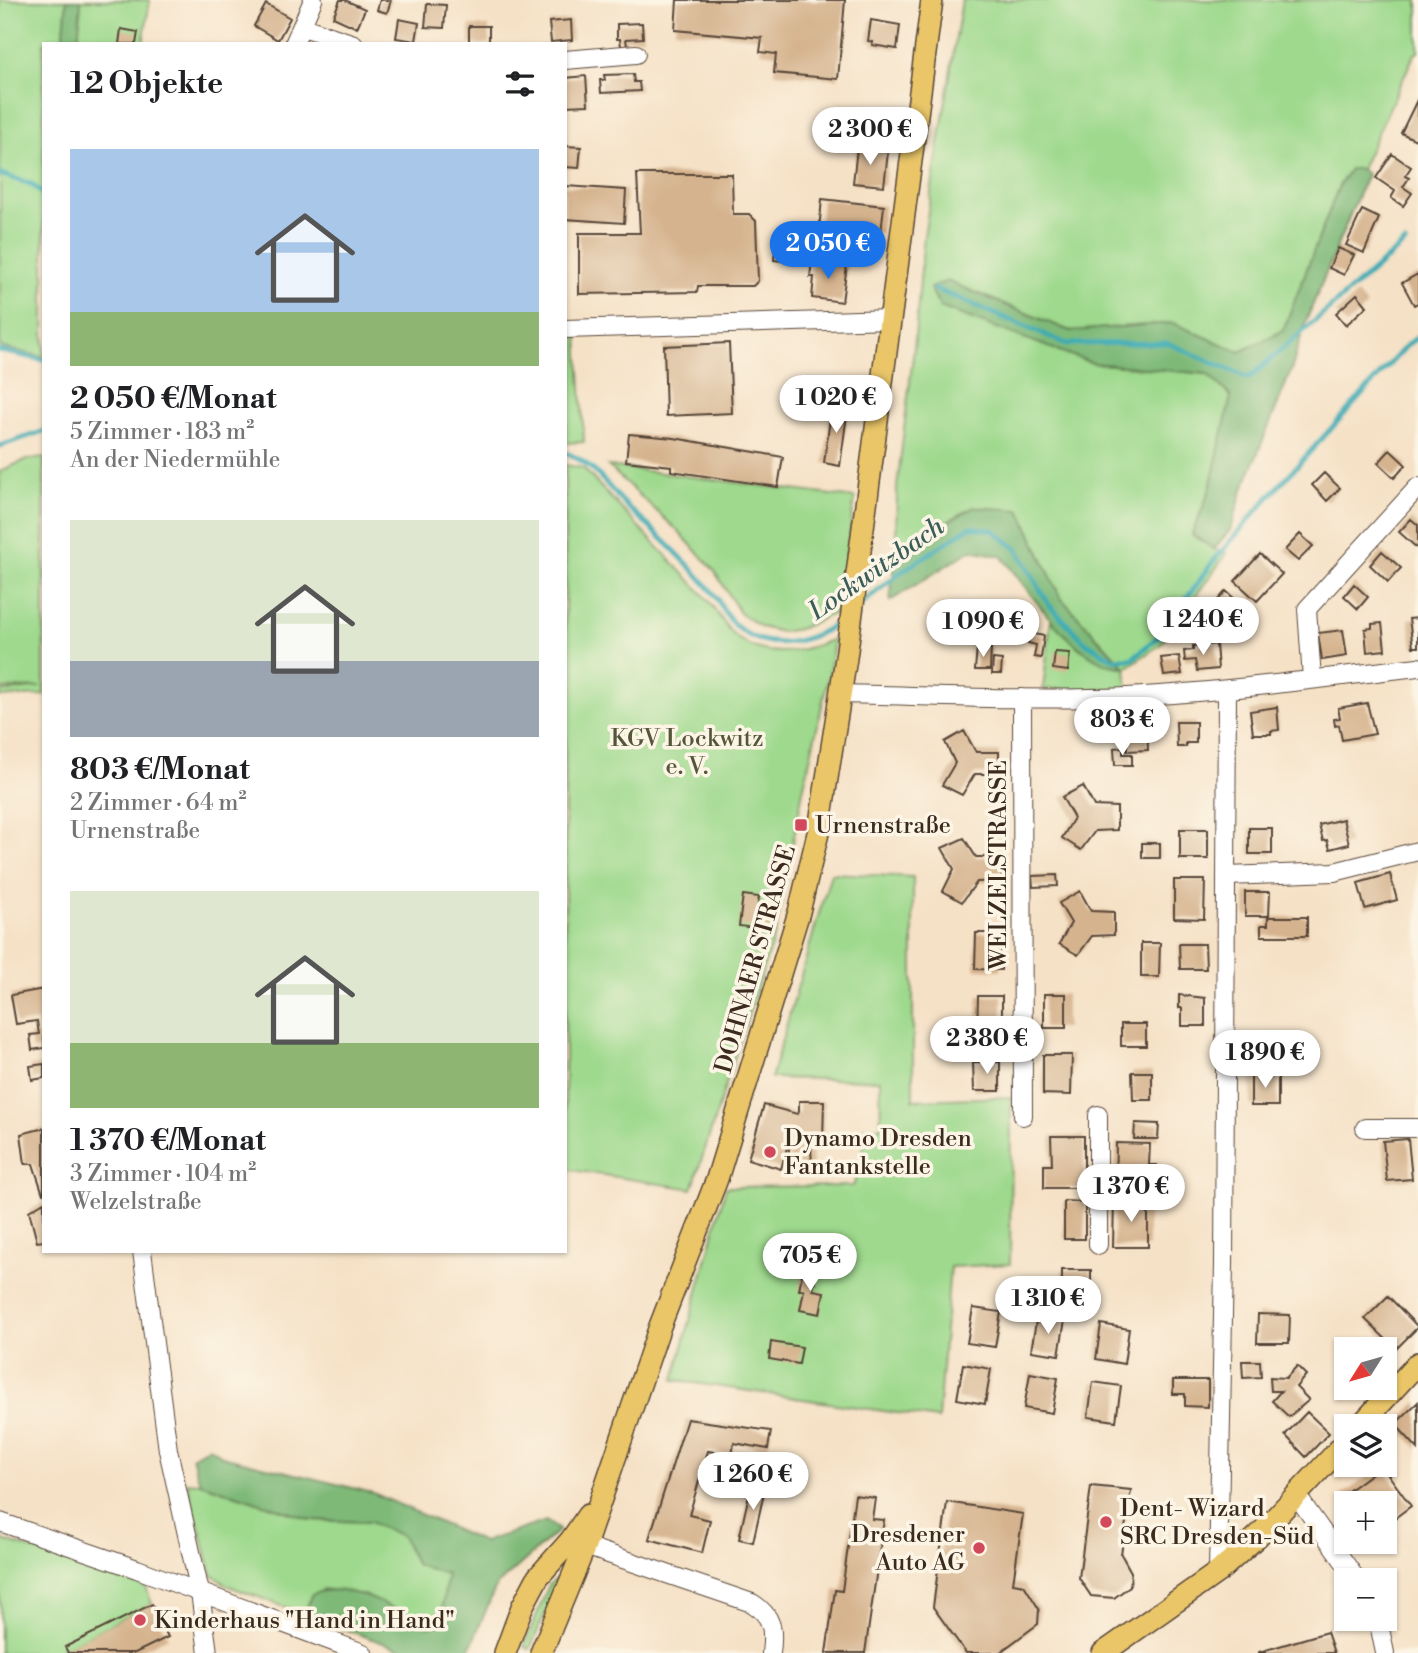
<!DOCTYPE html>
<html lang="de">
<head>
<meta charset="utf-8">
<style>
	:root { --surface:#fff; --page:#f6f6f6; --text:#202124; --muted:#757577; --accent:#1a73e8 }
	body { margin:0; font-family:"Libre Bodoni",serif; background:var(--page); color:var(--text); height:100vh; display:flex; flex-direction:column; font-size:26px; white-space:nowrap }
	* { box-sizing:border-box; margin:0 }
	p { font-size:23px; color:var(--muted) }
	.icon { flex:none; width:38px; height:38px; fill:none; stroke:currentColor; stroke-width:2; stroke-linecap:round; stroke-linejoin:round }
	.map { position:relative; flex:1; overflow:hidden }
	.panel { position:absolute; left:42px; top:42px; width:525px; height:1211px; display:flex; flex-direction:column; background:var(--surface); border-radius:0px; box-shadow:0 2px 5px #0004 }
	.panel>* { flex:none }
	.needle { width:46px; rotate:233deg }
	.controls { position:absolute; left:1334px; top:1337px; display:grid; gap:14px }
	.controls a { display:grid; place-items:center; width:63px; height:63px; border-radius:0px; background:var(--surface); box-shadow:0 2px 5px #0004; font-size:35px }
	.price { position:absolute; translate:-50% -60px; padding:0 16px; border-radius:24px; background:#fff; color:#222; font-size:23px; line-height:46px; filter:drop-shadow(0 2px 4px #0008) }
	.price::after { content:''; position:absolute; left:50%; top:42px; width:21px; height:16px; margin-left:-10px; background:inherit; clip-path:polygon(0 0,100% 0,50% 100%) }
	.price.on { background:var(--accent); color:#fff }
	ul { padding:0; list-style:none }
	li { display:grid; align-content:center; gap:14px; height:371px; padding:0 28px }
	li span { display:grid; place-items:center; height:217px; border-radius:0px; color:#555 }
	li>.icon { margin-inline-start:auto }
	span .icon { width:126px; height:126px; fill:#fffc; stroke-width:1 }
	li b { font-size:30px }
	h2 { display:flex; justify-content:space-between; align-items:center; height:84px; padding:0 28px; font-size:30px }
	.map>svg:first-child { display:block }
	.green { fill:#9ed98d; stroke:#6c8256; stroke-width:2 }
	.forest { fill:#7eb978; stroke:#5c724b; stroke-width:2 }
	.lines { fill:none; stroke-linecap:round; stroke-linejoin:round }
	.stream { stroke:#39aab4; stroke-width:5 }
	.building { fill:#d5b38e }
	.minor-casing { stroke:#574537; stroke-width:20 }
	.major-casing { stroke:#574537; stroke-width:24 }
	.minor { stroke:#fff; stroke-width:18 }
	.major { stroke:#eac669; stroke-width:21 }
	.poi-dot { fill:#d1495b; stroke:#fcf5e5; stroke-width:2.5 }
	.labels { text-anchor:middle; stroke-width:7; stroke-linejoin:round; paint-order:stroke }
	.park-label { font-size:24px; fill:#54563a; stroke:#fcf5e5 }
	.poi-label { font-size:24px; fill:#3b2a1e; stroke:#fcf5e5; text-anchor:start }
	.street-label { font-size:24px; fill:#3b2a1e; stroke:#fcf5e5 }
	.water-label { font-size:26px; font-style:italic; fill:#3a5d5a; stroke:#fcf5e5 }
</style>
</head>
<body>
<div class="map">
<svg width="1418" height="1653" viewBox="0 0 1418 1653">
	<rect width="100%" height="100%" fill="#fcf5e5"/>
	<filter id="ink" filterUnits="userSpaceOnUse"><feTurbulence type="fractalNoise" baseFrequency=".0143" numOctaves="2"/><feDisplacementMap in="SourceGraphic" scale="14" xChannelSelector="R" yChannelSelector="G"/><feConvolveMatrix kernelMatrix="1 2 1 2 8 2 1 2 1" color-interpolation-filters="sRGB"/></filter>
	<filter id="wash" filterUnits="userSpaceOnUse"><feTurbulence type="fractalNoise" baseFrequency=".00686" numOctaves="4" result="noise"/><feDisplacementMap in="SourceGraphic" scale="28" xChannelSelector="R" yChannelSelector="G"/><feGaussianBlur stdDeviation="1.57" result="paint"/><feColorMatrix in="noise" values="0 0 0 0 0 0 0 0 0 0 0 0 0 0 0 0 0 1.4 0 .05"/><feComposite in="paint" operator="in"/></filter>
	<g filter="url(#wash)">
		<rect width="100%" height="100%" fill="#f5e1c6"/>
		<path class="green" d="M0 0H67L63 44H44V357L0 347Z
			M81 0H150L143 44H78Z
			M962 0H1418V52L1414 55 1361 169H1350L1339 186 1283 331 1239 352 1173 323 1070 331 947 281 940 307 1092 363 1207 374 1232 396 1209 492 1192 534 1214 549 1227 553 1161 644 1126 668 1128 691 1043 689 1051 619 1080 649 1125 667 1060 597 1020 510 896 549 897 487 914 348 924 236Z
			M578 335 584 442 565 443V336Z
			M44 458V695L0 697V692L40 687 0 689V471L26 460Z
			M565 465 583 468C622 510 662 551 701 592 722 613 724 637 756 648 783 657 809 649 834 639L830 670 803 790 776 930 692 1189 565 1169Z
			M608 466 855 498 837 612 799 629 781 632 761 627 740 613 714 570 677 530Z
			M831 873 913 877V1100L1011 1097 1010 1264 950 1267 938 1419 674 1380 726 1187 853 1186 862 1163 864 1128 881 1127 880 1080 771 1078Z
			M187 1482 200 1483 312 1520 370 1522 402 1536 416 1565 448 1574 441 1625 429 1626 364 1595 323 1589 307 1608 311 1617 229 1586 212 1575Z
			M0 1539 146 1587 152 1604 62 1649 63 1653H0Z
			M562 1574 530 1649 524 1646 549 1585Z"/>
		<path class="forest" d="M67 0H81L78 44H63Z
			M1350 169H1361L1367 174 1304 326 1291 371 1242 492 1231 529 1214 549 1192 535 1209 492 1231 396 1207 374 1092 363 940 307 930 288 947 281 1070 331 1173 323 1240 352 1283 331 1339 186Z
			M974 507 1020 510 1060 597 1125 668C1119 666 1110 666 1104 663 1061 644 1030 591 1001 556L971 550 890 601 896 549Z
			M209 1447 222 1456 373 1493 483 1542 546 1521 559 1530 496 1586 468 1653H411L311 1617 307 1608 311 1595C346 1578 397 1611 429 1626L440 1625 447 1574 416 1565 402 1536 370 1522 312 1520 200 1483 192 1457Z"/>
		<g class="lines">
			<path class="stream" d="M0 174 31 184 44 195
				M935 289 1067 344 1167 343 1249 378 1405 243
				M0 351 44 360
				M0 446 44 431
				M565 453C592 461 609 489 629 508 657 534 685 559 709 588 719 598 723 613 733 623 765 656 813 643 845 617
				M861 604 901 572 970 527 993 530 1017 549 1049 605 1085 642 1113 659H1132L1159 636 1216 558 1267 499 1408 344 1418 337"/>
		</g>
		<g id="blocks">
			<path class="building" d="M340 0H345L365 9 357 28 333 17Z
				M380 0H391L387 13 377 10Z
				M677 0H845L838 79 774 73 776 54 760 52 762 38 675 30Z
				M266 4 290 18 278 40 254 26Z
				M427 4 446 5 444 28 425 27Z
				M399 19 419 23 416 41 396 38Z
				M571 20 572 40 551 42 549 22Z
				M871 20 900 25 897 49 872 45 873 42 868 41Z
				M642 23 643 38 626 39 627 46H621L620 39H617V24Z
				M469 26H489V44H469Z
				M121 29 138 32 136 44H119Z
				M633 74 634 82H639L640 91 601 93 600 80H605L604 75Z
				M586 76 588 105 565 106V78Z
				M1418 98V136L1416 140 1401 133Z
				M565 146 581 147 579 168 565 167Z
				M857 148 888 152 884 186 853 183Z
				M1392 154 1411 167 1405 176 1409 178 1403 187 1412 193 1403 206 1391 198 1395 191 1376 178Z
				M637 174H732L733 214H749L756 221 758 281 753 286H698L697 292 579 294V233H640Z
				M565 186 626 190 624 223 565 219Z
				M822 199 884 206 881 233 846 229 843 233 819 230Z
				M1362 210 1379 218 1364 253 1346 245Z
				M776 238 807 241 805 263 774 260Z
				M1338 248 1354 255 1344 275 1329 268Z
				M812 261 847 265 842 302 812 298 814 277H810Z
				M1418 274V303L1414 305 1402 283Z
				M1357 294 1367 306 1346 325 1336 313Z
				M729 343 732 413 666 416 664 346Z
				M832 404 848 407 840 466 824 463Z
				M629 434 674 438 783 457 778 487 671 471V466L626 461Z
				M1390 450 1406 465 1394 478 1378 463Z
				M1324 473 1340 488 1327 501 1312 485Z
				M1411 519 1418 525V549L1399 532Z
				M1300 534 1313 546 1298 561 1285 550Z
				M1382 551 1401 568 1388 582 1370 565Z
				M1260 554 1282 574 1257 601 1235 581Z
				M1354 584 1368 597 1358 609 1344 596Z
				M1226 591 1237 601 1232 607 1237 613 1219 632 1213 626 1207 632 1196 621 1206 611 1207 613Z
				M1418 618V647H1413L1409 619Z
				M1382 623 1385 650 1367 652 1365 629 1372 628V624Z
				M1343 630 1347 656 1322 660 1318 633Z
				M1029 633 1044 636 1041 658 1034 657 1036 645 1028 643Z
				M1216 644 1218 669 1197 671 1195 660 1185 661 1184 651 1193 650V646Z
				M977 647 991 648 990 670H975Z
				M1055 652 1070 653 1068 671 1053 669Z
				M1179 656 1182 674 1164 676 1161 658Z
				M993 659 1002 660 1001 674H992Z
				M1367 703 1375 734 1342 740 1339 725 1335 726 1334 719 1340 718 1338 708Z
				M1277 707 1279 730 1271 731V734H1253L1250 711Z
				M1176 722H1196V743H1186V747H1177Z
				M1126 724H1147L1148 750 1127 751Z
				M964 731 976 752H999V774H975L962 795 942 785 955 763 945 742Z
				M1123 747V754H1132V765H1115L1114 748Z
				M1083 786 1094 806 1117 807V830L1095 831 1081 850 1062 838 1074 818 1062 797Z
				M1343 819 1349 844 1330 849 1327 840 1323 841 1319 825Z
				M1249 828H1272V854H1249Z
				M1180 829H1208V859H1180Z
				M964 838 976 857H1001V881L977 882 962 902 943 891 954 869 942 848Z
				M1142 843H1160V858H1142Z
				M1390 874 1397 900 1365 909 1358 883Z
				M1057 875 1058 886 1033 887 1032 876Z
				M1174 880H1205L1204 919 1174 918Z
				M1080 891 1091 911 1114 912V935L1092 936 1078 955 1059 944 1071 923 1059 903Z
				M1245 892H1270L1269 916H1245Z
				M743 895 759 897 757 912 772 914 770 930 739 926Z
				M1268 917H1307V936H1261V925H1268Z
				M976 933H1002L1001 970 975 969Z
				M1141 943H1160L1159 977H1141Z
				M1179 944H1205L1206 969H1180Z
				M44 989V1048L32 1050 30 1035 39 1034 37 1021 16 1024 11 995Z
				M1044 994H1066V1028H1044Z
				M1179 995 1205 998V1026H1182V1008H1179Z
				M978 996H1002V1033H977Z
				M1121 1024H1146V1046H1121Z
				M1043 1055H1072L1071 1095 1043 1094Z
				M973 1062H1000V1091H974Z
				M44 1064V1078L32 1080 30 1066Z
				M1132 1072H1152V1100H1133Z
				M1251 1074H1278V1106H1251Z
				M799 1101H824L823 1142H811L812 1170H788L789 1148 793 1146 788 1144 781 1169 748 1159 764 1105 797 1114 799 1112Z
				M1135 1123 1159 1124 1158 1139H1134Z
				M44 1128V1194H43L33 1164H25L21 1134Z
				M1051 1136H1084V1188H1044V1165H1052Z
				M1408 1139 1412 1179 1387 1181 1383 1141Z
				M1116 1143 1150 1144 1149 1165H1157L1156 1188H1115Z
				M1064 1201 1085 1202V1239H1064Z
				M1114 1201 1148 1202V1247H1113Z
				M44 1202V1241L37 1242 29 1211Z
				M803 1268 817 1271 813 1290 824 1292 820 1314 800 1310 804 1290H799Z
				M1062 1270H1091V1300H1062Z
				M1388 1296 1418 1327 1396 1349 1365 1319Z
				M973 1308 1001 1312 995 1347 967 1343Z
				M1258 1314 1290 1315 1289 1343H1257Z
				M1037 1316 1065 1320 1059 1355 1031 1351Z
				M1101 1324 1129 1329 1124 1364 1096 1359Z
				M771 1342 802 1347 799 1364 769 1359Z
				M1242 1361H1260L1261 1377 1243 1378Z
				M963 1364 991 1369 985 1404 957 1399Z
				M1297 1366 1306 1375 1296 1387 1309 1400 1289 1417 1272 1401 1281 1391H1271L1270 1377 1286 1378Z
				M1030 1373 1058 1378 1052 1413 1024 1408Z
				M1173 1380H1208V1407L1185 1406V1394H1173Z
				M1093 1382 1121 1386 1116 1421 1088 1417Z
				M1418 1402V1449L1395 1424Z
				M1307 1412 1329 1433 1306 1457 1285 1435Z
				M687 1419 771 1431 768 1449 734 1443 732 1455 708 1451 689 1515 710 1520 702 1553 649 1539Z
				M1382 1466 1411 1506 1384 1526V1503H1346L1341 1496Z
				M752 1481 766 1484 753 1542 739 1539Z
				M1091 1486 1131 1490 1121 1554 1131 1572 1130 1586 1114 1598 1091 1596 1079 1578Z
				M855 1495 875 1498 872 1519 884 1520 865 1653H826L835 1590 842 1591Z
				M947 1502 1023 1514 1013 1583 1024 1585 1039 1609 1038 1624 999 1653H966L933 1607Z
				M152 1604 168 1637 135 1653H68L65 1647Z
				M1327 1632 1334 1653H1259V1652Z"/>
		</g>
	</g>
	<g filter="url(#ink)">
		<use href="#blocks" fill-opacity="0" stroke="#574537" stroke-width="2"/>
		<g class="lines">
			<g class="minor-casing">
				<path id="minor" d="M303 27 354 44
					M294 44 313 0
					M565 60 636 54
					M565 329 890 319
					M1312 679 1307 609 1418 487
					M840 694C936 696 1032 701 1127 697 1225 692 1321 678 1418 667
					M1022 698 1023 1116
					M1227 876 1334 872 1418 851
					M1365 1128H1418
					M1098 1245V1115
					M142 1251 168 1450 200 1592 208 1653
					M1297 1496 1357 1580
					M0 1522 137 1569 363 1653
					M585 1546 752 1603C773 1616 774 1630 771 1653
					M1218 1572 1224 1264 1227 689
					M1378 1619 1385 1653"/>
			</g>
			<g class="major-casing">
				<path id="major" d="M1360 1426 1418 1363
					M505 1653 522 1607 538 1577 571 1540 588 1515
					M541 1653 585 1546 660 1326 717 1179 799 912 819 829 846 658 932 0
					M1103 1653 1218 1572 1258 1536 1346 1442"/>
			</g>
			<use href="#minor" class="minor"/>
			<use href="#major" class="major"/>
		</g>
	</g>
	<g class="poi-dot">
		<rect x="794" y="818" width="14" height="14" rx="3.5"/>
		<circle cx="770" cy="1152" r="7"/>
		<circle cx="1106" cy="1522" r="7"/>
		<circle cx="979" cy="1548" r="7"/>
		<circle cx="140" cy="1620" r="7"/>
	</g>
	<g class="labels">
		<g class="park-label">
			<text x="687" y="746">KGV Lockwitz<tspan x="687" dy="28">e. V.</tspan></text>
		</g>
		<g class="poi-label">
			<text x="815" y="833">Urnenstraße</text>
			<text x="784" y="1146">Dynamo Dresden<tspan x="784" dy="28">Fantankstelle</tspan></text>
			<text x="1120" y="1516">Dent- Wizard<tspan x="1120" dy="28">SRC Dresden-Süd</tspan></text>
			<text x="965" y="1542" text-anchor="end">Dresdener<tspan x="965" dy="28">Auto AG</tspan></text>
			<text x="154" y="1628">Kinderhaus "Hand in Hand"</text>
		</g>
		<g class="street-label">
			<text transform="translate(998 865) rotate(-90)" y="8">WELZELSTRASSE</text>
			<text transform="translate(755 959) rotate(-74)" y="8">DOHNAER STRASSE</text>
		</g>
		<g class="water-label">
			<text transform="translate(876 568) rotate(-35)" y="9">Lockwitzbach</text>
		</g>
	</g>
</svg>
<div class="controls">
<a><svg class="needle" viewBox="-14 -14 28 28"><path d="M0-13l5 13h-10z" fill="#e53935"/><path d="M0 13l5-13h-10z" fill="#757577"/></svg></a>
<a><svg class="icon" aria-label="layers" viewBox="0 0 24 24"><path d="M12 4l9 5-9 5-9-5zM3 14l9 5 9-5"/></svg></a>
<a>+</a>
<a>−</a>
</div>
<b class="price" style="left:870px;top:167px">2 300 €</b>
<b class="price on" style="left:828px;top:281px">2 050 €</b>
<b class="price" style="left:836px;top:435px">1 020 €</b>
<b class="price" style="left:1203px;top:657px">1 240 €</b>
<b class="price" style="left:983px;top:659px">1 090 €</b>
<b class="price" style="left:1122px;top:757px">803 €</b>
<b class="price" style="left:987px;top:1076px">2 380 €</b>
<b class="price" style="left:1265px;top:1090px">1 890 €</b>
<b class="price" style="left:1131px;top:1224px">1 370 €</b>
<b class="price" style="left:810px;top:1293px">705 €</b>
<b class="price" style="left:1048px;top:1336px">1 310 €</b>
<b class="price" style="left:753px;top:1512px">1 260 €</b>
<section class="panel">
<h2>12 Objekte<svg class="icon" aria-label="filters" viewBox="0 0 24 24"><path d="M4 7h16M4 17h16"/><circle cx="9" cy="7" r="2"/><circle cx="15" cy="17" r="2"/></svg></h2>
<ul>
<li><span style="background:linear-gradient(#a9c7e8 75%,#8fb573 0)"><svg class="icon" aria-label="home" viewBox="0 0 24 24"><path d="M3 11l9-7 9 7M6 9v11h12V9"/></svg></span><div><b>2 050 €/Monat</b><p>5 Zimmer · 183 m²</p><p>An der Niedermühle</p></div></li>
<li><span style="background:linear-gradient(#dfe7d0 65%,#9aa5b1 0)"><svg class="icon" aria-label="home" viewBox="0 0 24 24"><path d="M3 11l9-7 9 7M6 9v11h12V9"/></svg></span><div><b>803 €/Monat</b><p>2 Zimmer · 64 m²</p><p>Urnenstraße</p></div></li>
<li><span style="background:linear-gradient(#dfe7d0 70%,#8fb573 0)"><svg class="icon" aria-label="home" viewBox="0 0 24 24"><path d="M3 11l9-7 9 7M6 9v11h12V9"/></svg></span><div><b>1 370 €/Monat</b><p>3 Zimmer · 104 m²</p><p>Welzelstraße</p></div></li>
</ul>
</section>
</div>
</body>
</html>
